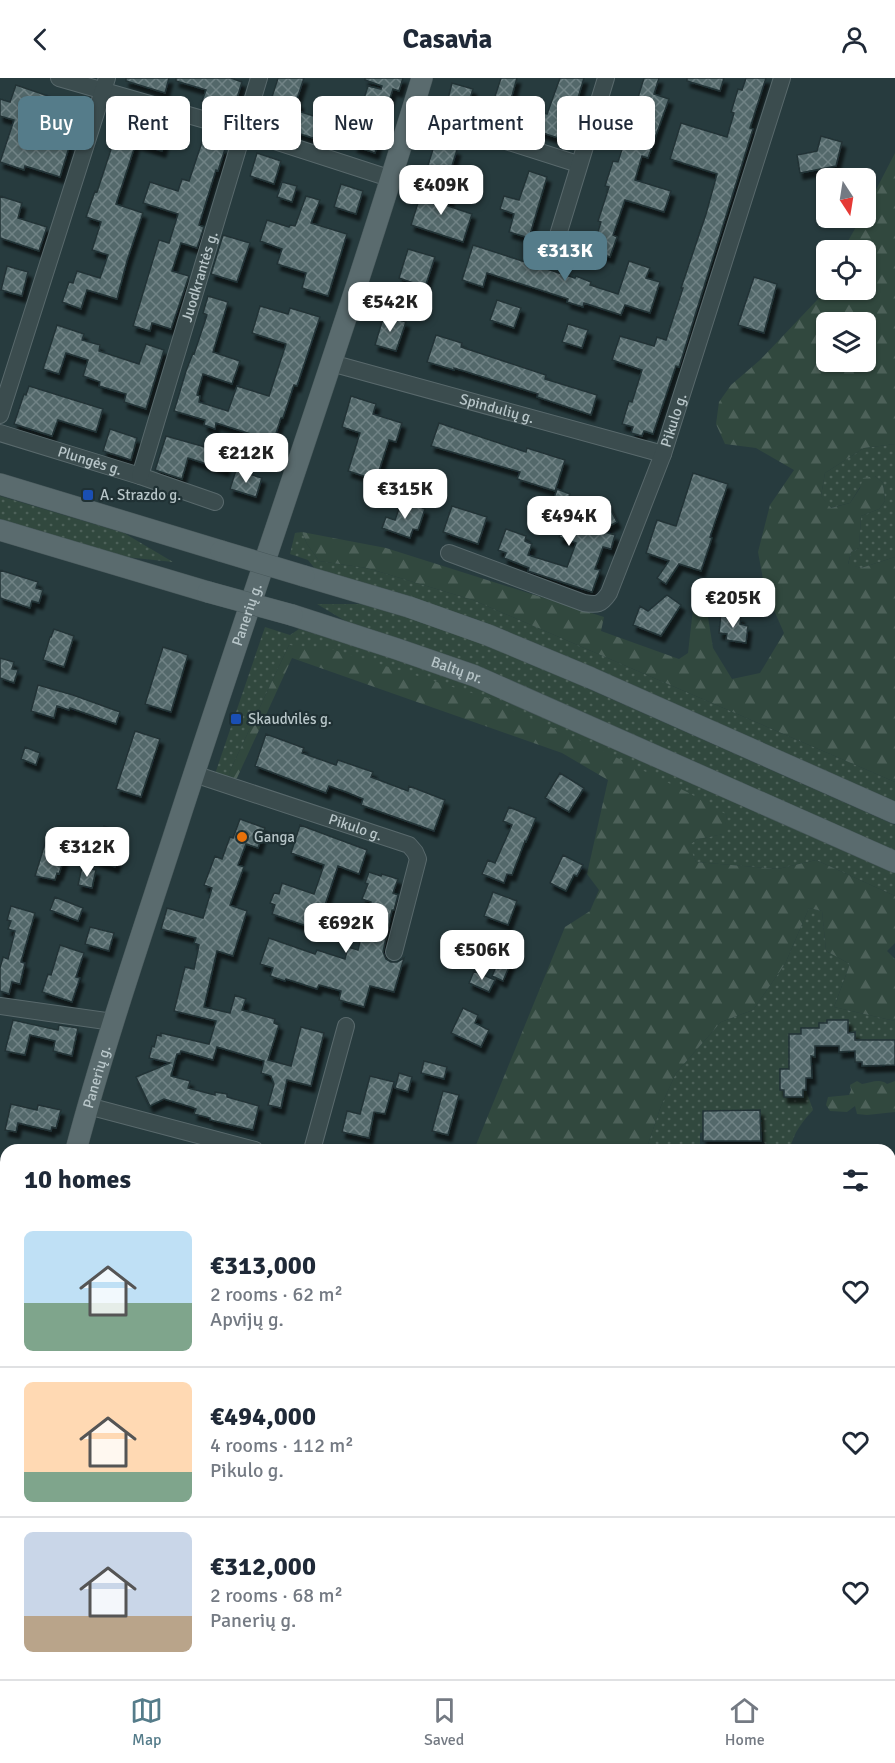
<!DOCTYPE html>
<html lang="en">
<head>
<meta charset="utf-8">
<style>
	:root { --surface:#fff; --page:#f6f6f7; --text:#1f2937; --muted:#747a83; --line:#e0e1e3; --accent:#557c8a }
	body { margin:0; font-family:Signika,sans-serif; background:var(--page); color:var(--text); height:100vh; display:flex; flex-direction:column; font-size:22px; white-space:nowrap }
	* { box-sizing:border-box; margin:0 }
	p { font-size:20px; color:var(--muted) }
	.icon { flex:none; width:33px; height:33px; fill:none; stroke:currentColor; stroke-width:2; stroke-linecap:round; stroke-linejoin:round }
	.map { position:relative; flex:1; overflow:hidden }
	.panel { position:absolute; left:0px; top:1066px; width:896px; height:536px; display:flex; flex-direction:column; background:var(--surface); border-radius:18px 18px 0 0; box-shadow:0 2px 4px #0004 }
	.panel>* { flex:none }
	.hud { position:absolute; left:18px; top:18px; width:860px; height:54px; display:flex; gap:12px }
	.needle { width:39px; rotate:168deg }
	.controls { position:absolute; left:816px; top:90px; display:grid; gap:12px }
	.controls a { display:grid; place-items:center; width:60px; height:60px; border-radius:9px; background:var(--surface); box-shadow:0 2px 4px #0004; font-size:30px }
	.price { position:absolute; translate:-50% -51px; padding:0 14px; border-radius:12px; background:#fff; color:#222; font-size:20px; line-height:39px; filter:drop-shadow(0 2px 3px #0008) }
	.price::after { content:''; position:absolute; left:50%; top:36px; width:18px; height:14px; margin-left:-9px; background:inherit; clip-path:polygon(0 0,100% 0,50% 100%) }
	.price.selected { background:var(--accent); color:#fff }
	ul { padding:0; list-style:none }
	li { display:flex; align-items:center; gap:18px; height:150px; padding:0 24px }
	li+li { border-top:2px solid var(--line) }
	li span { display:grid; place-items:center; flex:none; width:168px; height:120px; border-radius:9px; color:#555 }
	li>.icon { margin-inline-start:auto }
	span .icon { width:72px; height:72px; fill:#fffc; stroke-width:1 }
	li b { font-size:26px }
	h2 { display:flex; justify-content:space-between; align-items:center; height:72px; padding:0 24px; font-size:26px }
	.pill { padding:0 21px; border-radius:9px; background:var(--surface); box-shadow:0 2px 4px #0004; font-size:21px; line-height:54px }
	.pill.selected { background:var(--accent); color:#fff }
	header { display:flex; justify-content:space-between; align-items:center; height:78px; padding:0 24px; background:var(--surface); font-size:27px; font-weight:700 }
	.dock { display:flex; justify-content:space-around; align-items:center; height:84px; border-top:2px solid var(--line); background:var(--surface); font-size:16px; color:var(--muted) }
	.dock a { display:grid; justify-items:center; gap:3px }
	.dock .selected { color:var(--accent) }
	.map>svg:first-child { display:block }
	.grass { fill:url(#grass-dots) }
	.forest { fill:url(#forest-firs); fill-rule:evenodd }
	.building { fill:url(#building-cross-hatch); stroke:#223336; stroke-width:1.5; filter:url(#shadow) }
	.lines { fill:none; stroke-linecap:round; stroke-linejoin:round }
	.minor-casing { stroke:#59696c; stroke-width:18 }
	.major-casing { stroke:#48585b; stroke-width:22 }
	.minor { stroke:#3b4c4e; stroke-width:16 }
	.major { stroke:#5a6b6e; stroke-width:21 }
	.major-bridge-casing { stroke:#48585b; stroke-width:22; stroke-linecap:butt }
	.major-bridge { stroke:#5a6b6e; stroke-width:21 }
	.transit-dot { fill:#1a4fb4; stroke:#203134; stroke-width:2 }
	.food-dot { fill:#e8710a; stroke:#203134; stroke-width:2 }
	.labels { text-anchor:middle; stroke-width:4.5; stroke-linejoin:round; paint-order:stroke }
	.street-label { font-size:15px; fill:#b8c6c9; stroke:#203134 }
	.poi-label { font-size:15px; fill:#b8c6c9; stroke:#203134; text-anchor:start }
</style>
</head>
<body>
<header><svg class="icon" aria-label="back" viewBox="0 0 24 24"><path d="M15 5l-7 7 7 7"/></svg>Casavia<svg class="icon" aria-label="person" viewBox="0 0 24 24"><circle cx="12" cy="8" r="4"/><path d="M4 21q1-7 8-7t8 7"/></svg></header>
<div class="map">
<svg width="895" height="1601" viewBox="0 0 895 1601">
	<defs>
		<pattern id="grass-dots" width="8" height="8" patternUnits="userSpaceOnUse" patternTransform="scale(1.5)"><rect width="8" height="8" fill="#31483e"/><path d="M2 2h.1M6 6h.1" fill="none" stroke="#4d6159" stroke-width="1.8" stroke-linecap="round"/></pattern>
		<pattern id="forest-firs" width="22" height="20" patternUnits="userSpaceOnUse" patternTransform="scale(1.5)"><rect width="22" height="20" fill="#31483e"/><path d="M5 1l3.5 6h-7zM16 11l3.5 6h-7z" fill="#4d6159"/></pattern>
		<pattern id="building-cross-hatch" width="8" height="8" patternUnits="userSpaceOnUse" patternTransform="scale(1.5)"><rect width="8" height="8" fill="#53686b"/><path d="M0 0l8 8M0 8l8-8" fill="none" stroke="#718385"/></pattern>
		<filter id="shadow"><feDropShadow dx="3.5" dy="6" stdDeviation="1.5" flood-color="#0009"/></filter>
	</defs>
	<rect width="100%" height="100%" fill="#273b3e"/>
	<path class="grass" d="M895 366V479L861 490 848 487 851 474 859 470 861 438 879 431 885 423 883 405 875 398 860 409 850 425 830 430 821 418 825 395 864 370Z
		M0 418 124 455 173 484 116 478 0 444Z
		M302 454 307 466 319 483 367 490 473 522 895 704V724L543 569 472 540 405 517 316 492 308 482 290 476 295 455Z
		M317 526H360L370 528 413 540 499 571 895 747V773L352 547Z
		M265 549 290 557 299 551 384 576 462 603 895 794V818L816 782 778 791 696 784 688 767 698 761 723 756 727 737 289 567 229 695 230 702 215 696Z
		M809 830 822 833 826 873 850 886 834 929 895 943V962H870L855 965V955H848L847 942H827V945L819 950H801V956H789V978L793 991H780V1012H784V1019H802L803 1012H806L813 1032C802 1044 794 1054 790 1071L769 1072 763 1063V1054L761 1053 760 1032 700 1055V1072H646L661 1028 676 995 721 944 753 932 785 886Z
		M890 1284H895V1372L890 1369Z
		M667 1596H748L743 1599H734V1601H667Z"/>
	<path class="forest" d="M895 75V366L864 370 825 395 821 418 831 430 850 425 860 410 863 400 875 398 883 405 885 423 879 431 861 438 859 470 851 474 848 486 861 490 895 479V704L473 522 367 490 319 483 307 466 302 454 386 470 604 539 601 553 679 581 688 575 693 531 707 533 713 570 732 601 760 595 784 555 765 512 758 474 770 427 794 392 756 370 725 366 716 346 719 324 731 307 760 282 819 220 826 205V212H866V172H843L861 140H866V131ZM826 244H866V284H826Z
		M289 567 334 572 488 620 603 673 689 715 727 737 724 756 698 761 689 767 696 784 778 791 816 782 895 818V865L887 873 895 881V943L834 929 850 886 826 873 822 833 809 830 785 886 753 932 721 944 676 995 661 1028 646 1072H474L565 849 590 833 599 812 587 796 608 702 562 675 292 580 237 700 235 703 230 702 229 695Z
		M857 1003 862 1006C870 1005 880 1000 887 1006L895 1003V1034L867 1037 857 1036 855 1028 847 1034 830 1033 826 1027 828 1019 849 1017 851 1012 850 1007Z
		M253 1596H452L451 1601H251Z"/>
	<path class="building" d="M126 0H169L165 15 126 3Z
		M176 0H231L242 4 233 33 202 23 206 12 176 3Z
		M278 0H304L296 24 300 25 298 33 320 40 313 60 294 54 296 48 266 38Z
		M365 0H403L399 13 393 11 380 51 382 52 375 75 354 68 366 32 361 30 368 8 381 11 382 8 365 2Z
		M501 0H517L511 21H512V24L547 36 560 0H584L577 23 573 22 561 61 489 37Z
		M644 0H659L654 16 669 21 648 80 642 78 635 102 671 113 664 134 625 122 613 157 617 159 610 179 592 173 601 144 598 143 609 109 605 108 613 83 618 84Z
		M687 0H724L720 13 687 3Z
		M746 0H766L750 50 753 51 679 289 676 288 653 356 644 353 642 358 631 355 633 349 622 346 629 323 632 324 642 292 612 282 620 258 654 268 657 259 666 262 683 210H681L706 136 717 96 670 81 681 45 727 59 734 35 731 34 738 11 742 12Z
		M452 5 473 11 467 31 447 25Z
		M16 7 57 21 45 58 70 66 60 99 25 88 24 92 0 84 14 42 0 38V21L10 24Z
		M116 30 170 49 162 73 136 65 116 126 143 135 127 183 117 221 87 212 81 231 62 224 69 204 73 205 77 193 100 200 108 177 92 172 101 144 86 139 95 113 97 114 116 56 108 54Z
		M821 58 842 64 836 88 800 95 797 77 817 73Z
		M202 64 225 71 218 93 216 92 199 147 204 149 197 170 181 165 172 193 189 198 171 251 152 245 150 253 133 248 159 162 169 165 178 136 143 125 150 104 178 113 182 101 189 103Z
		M435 65 457 72 450 94 428 87Z
		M257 75 281 83 274 106 250 98Z
		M529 93 547 99 529 160 509 154 514 136 500 131 504 118 519 122Z
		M282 104 297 108 292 124 277 119Z
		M341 106 363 113 356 136 334 129Z
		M423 109 451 118 448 128 472 136 463 164 411 147Z
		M0 118 22 125 18 140 47 149 39 173 0 160Z
		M306 118 320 122 311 145 347 156 328 218 302 210 306 195 277 186 282 171 260 163 267 142 289 149 290 147 295 148Z
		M223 157 250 165 237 204 211 196Z
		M473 167 575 200 576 198 591 204 590 207 618 216 629 183 650 190 646 200 660 204 650 235 625 227 621 237 584 225 583 229 567 224 568 221 487 195 483 209 462 202Z
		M408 171 435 179 425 209 399 200Z
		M7 188 28 194 22 218 1 212Z
		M754 199 777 206 764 255 738 247Z
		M208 218 228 224 213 274 240 283 232 306 203 296 197 317 200 318 199 324 228 333 237 308 269 318 286 266 252 255 260 228 288 236 290 230 320 239 297 308 294 307 283 340H281L269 377 250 370 254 357 216 345 215 351 204 347 205 342 174 333 186 293 193 275 194 276 207 237 203 235Z
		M497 222 521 230 514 250 490 242Z
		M384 237 406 244 396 273 375 267Z
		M568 246 588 252 582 270 562 264Z
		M57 247 84 256 82 262 100 267 99 273 139 286 146 266 164 272 146 331 124 324 126 316 99 308 100 304 83 298 88 282 66 275 59 296 43 291Z
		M436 257 462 265 461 269 546 297 545 301 597 317 591 337 537 319 538 316 454 290V292L427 284Z
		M29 308 103 331 96 354 58 342 52 358 14 346 24 316 26 317Z
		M351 318 376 326 373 336 402 345 396 364 389 362 376 402 348 393 360 355 342 349Z
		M439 345 526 374 527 370 565 382 555 413 517 401 520 394 431 368Z
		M110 351 137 360 131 382 103 373Z
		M166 358 230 376 225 392 188 380 182 401 155 392Z
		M236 392 262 400 256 419 230 411Z
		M693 395 728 406 710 459 712 460 701 493 679 486 666 506 657 500 669 483 646 475 657 442 676 448Z
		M557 411 570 416 563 436 550 432Z
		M605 421 617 444 601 453 615 457 611 471 603 469 595 491 600 492 592 514 528 493 529 490 504 480 506 475 498 472 506 451 526 458 525 463 532 466 528 477 567 489 576 465 559 459 570 435 592 422 595 427Z
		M402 422 425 431 418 452 413 451 410 460 382 450 386 439 395 442Z
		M452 428 487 439 478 466 443 454Z
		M0 492 38 504 36 510 43 512 39 525 32 523 30 530 0 520Z
		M667 517 681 527 661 558 633 547 640 528 648 533Z
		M721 536 741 539 740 546 748 548 746 565 726 562 727 556 719 555Z
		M54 551 74 558 64 589 43 582 50 559H51Z
		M163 569 188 577 171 634 145 626Z
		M0 580 14 584 12 591 18 592 14 605 0 600Z
		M38 607 73 617 120 634 116 646 70 630 69 632 57 628 54 640 31 633Z
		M135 653 160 661 141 719 116 711Z
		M266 656 304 670 302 675 336 687 338 682 373 694 371 699 408 713 409 708 445 722 434 753 361 727 363 721 346 714 329 708 326 715 255 688Z
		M25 669 40 675 36 687 21 681Z
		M560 695 584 710 569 734 545 720Z
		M509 729 536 740 526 764 525 763 512 797 507 796 504 805 482 796 488 782 495 785 512 747 503 743Z
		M240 741 265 750 258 770 246 766 238 787 244 789 230 827 247 833 233 878 217 873 204 929 230 935 235 917 246 921 242 932 275 941 274 945 279 947 268 982 291 988 301 949 324 955 311 1008 287 1002 281 1030 268 1027 274 1006 271 998 261 995 264 983 217 969 213 982 181 973 180 976H177L171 998 190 1003 188 1010 215 1017V1014L227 1016V1019L259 1028 253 1052 210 1042V1040L194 1036 196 1031 191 1029 164 1021 150 1028 136 999 170 985 149 980 152 968 154 969 157 957 161 958V955L209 966 216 943 174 933 185 889 194 891 199 867 194 865 196 860 161 851 167 830 203 840 212 810 204 807 215 778 222 781 230 759 233 760Z
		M300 747 367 772 359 796 338 788 325 827 333 830 329 842 320 838 315 851 272 836 275 827 270 825 274 815 279 816 282 805 314 816 324 787 291 775Z
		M104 748 117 753 114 761 120 763 118 770 121 771 115 789 93 781Z
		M52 750 72 756 59 796 57 795 55 802 35 798 46 762 48 763Z
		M563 777 583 787 577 798 574 797 566 813 550 805Z
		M82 789 96 792 92 810 78 807Z
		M369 794 381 798 382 796 398 801 393 815 398 817 394 832H392L383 874 386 881 391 884H397L404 880 394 914 370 908 364 929 339 922 341 913 319 907 317 911 286 901 285 903 270 898 273 890 260 886 269 860 315 876 317 872 345 881 348 869 358 872 361 859H363L371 824 362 821 368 806 365 805Z
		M493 814 517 823 508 847 484 838Z
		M55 819 83 830 78 843 50 832Z
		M11 828 35 835 21 884 25 885 20 906 12 904 9 916 0 913V890L3 879 8 881 15 853 8 851 11 843 7 842Z
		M90 849 114 855 109 873 85 866Z
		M508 861 519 866 503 903 492 898Z
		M60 867 84 875 76 899 80 900 72 924 42 914 48 896 51 897Z
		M474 893 495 902 489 914 469 905Z
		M463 930 478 937 475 945 489 952 481 969 451 955Z
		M13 942 58 952 59 947 78 950 72 978 53 973 55 963 30 957 25 977 5 973Z
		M827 942H848V955L855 954V962H895V987L862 988V984H855V973L839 974V968H815V979L811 978 812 1000H806V1012H803V1019H784V1012H780V991H789V956H801V950H819V945H827Z
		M424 983 447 989 444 1001 421 995Z
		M399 995 412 999 408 1014 395 1010Z
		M370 998 394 1004 385 1036 374 1034 369 1060 342 1054 347 1033 360 1036Z
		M443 1013 459 1017 448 1057 432 1053Z
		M11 1026 37 1032 38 1027 61 1032 56 1050 52 1049 51 1053 18 1045 16 1054 5 1052Z
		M760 1032 761 1063H703V1033Z"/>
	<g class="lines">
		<g class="minor-casing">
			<g id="minor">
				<path d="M59 0 244 53 392 101"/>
				<path d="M412 33 578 86"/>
				<path d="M551 180 606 0"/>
				<path id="s1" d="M331 285 663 376"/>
				<path d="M0 337 107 0"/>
				<path id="s2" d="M0 355 140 398 215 424"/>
				<path id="s3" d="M140 398 259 0"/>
				<path id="s4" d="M449 475 584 525C597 527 601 527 609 515L663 376 782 0"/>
				<path id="s5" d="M194 696 409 767 415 774 418 781 394 874"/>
				<path d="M0 928 113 944"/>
				<path d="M88 1028 255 1072"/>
				<path d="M312 1072 346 948"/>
				<path d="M0 1264 6 1265"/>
				<path d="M171 1601 172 1596"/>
			</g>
		</g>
		<g class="major-casing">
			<g id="major">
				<path d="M0 406 221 473"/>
				<path d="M0 452 208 514"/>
				<path d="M304 498 409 529 488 557 591 600 895 735"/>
				<path id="s6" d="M292 537 397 571 475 598 895 784"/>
				<path id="s7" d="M76 1072C105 963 142 856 177 748 258 498 346 251 422 0"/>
				<path d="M0 1358 6 1335"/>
			</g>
		</g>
		<use href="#minor" class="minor"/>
		<use href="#major" class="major"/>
		<g class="major-bridge-casing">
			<path id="major-bridge" d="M221 473 304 498
				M208 514 292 537"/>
		</g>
		<use href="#major-bridge" class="major-bridge"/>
	</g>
	<g class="transit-dot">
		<rect x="82" y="411" width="12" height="12" rx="3"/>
		<rect x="230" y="635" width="12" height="12" rx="3"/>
	</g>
	<circle class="food-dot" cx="242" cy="759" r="6"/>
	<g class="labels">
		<g class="street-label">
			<text dy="5" stroke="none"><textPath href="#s3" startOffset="208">Juodkrantės g.</textPath></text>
			<text dy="5" stroke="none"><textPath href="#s1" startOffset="172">Spindulių g.</textPath></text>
			<text dy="5" stroke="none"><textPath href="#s4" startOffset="358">Pikulo g.</textPath></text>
			<text dy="5" stroke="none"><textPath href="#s2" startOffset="94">Plungės g.</textPath></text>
			<text dy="5" stroke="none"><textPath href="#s7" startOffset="562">Panerių g.</textPath></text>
			<text dy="5" stroke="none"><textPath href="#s6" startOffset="174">Baltų pr.</textPath></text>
			<text dy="5" stroke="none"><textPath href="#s5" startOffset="170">Pikulo g.</textPath></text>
			<text dy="5" stroke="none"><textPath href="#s7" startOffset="76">Panerių g.</textPath></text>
		</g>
		<g class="poi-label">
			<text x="100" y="422">A. Strazdo g.</text>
			<text x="248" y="646">Skaudvilės g.</text>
			<text x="254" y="764">Ganga</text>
		</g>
	</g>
</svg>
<div class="controls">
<a><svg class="needle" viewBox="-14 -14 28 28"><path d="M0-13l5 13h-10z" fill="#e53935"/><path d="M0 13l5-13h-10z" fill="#747a83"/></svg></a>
<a><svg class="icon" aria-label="locate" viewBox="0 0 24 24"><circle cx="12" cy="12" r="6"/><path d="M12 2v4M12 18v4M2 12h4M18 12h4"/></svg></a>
<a><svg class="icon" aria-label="layers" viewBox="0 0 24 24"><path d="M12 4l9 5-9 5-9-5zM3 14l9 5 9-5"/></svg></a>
</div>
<b class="price" style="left:441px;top:138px">€409K</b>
<b class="price selected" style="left:565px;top:204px">€313K</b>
<b class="price" style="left:390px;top:255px">€542K</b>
<b class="price" style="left:246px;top:406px">€212K</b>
<b class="price" style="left:405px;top:442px">€315K</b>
<b class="price" style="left:569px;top:469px">€494K</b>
<b class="price" style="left:733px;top:551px">€205K</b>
<b class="price" style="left:87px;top:800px">€312K</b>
<b class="price" style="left:346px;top:876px">€692K</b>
<b class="price" style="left:482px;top:903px">€506K</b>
<div class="hud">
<a class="pill selected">Buy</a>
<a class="pill">Rent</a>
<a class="pill">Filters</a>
<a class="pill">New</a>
<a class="pill">Apartment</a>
<a class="pill">House</a>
</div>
<section class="panel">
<h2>10 homes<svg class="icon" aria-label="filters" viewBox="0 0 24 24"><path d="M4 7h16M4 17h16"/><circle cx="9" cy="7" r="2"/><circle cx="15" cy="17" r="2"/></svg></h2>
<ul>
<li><span style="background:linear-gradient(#bfe0f5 60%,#7fa58c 0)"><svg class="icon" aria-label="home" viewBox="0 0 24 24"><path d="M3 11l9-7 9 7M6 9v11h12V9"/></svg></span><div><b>€313,000</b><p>2 rooms · 62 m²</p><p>Apvijų g.</p></div><svg class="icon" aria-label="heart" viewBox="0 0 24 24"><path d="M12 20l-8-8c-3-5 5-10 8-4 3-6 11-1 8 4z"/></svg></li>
<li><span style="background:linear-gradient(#ffd9b3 75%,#7fa58c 0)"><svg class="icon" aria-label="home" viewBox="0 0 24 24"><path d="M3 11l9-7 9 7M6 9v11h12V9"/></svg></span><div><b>€494,000</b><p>4 rooms · 112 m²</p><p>Pikulo g.</p></div><svg class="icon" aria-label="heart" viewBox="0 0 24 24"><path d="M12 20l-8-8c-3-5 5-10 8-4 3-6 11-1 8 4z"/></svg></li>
<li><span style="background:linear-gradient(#c9d6e8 70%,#b9a48a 0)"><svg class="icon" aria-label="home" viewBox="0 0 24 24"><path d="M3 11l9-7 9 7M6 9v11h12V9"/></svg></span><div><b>€312,000</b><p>2 rooms · 68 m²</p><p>Panerių g.</p></div><svg class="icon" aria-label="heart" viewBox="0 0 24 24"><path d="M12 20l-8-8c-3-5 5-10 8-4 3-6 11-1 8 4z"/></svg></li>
</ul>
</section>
</div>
<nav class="dock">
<a class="selected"><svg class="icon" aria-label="map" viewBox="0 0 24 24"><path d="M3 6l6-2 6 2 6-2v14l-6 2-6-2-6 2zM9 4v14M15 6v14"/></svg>Map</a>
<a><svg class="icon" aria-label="saved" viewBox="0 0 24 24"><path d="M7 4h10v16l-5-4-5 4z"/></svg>Saved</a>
<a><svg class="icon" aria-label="home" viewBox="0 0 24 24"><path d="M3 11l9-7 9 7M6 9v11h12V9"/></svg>Home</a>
</nav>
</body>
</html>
